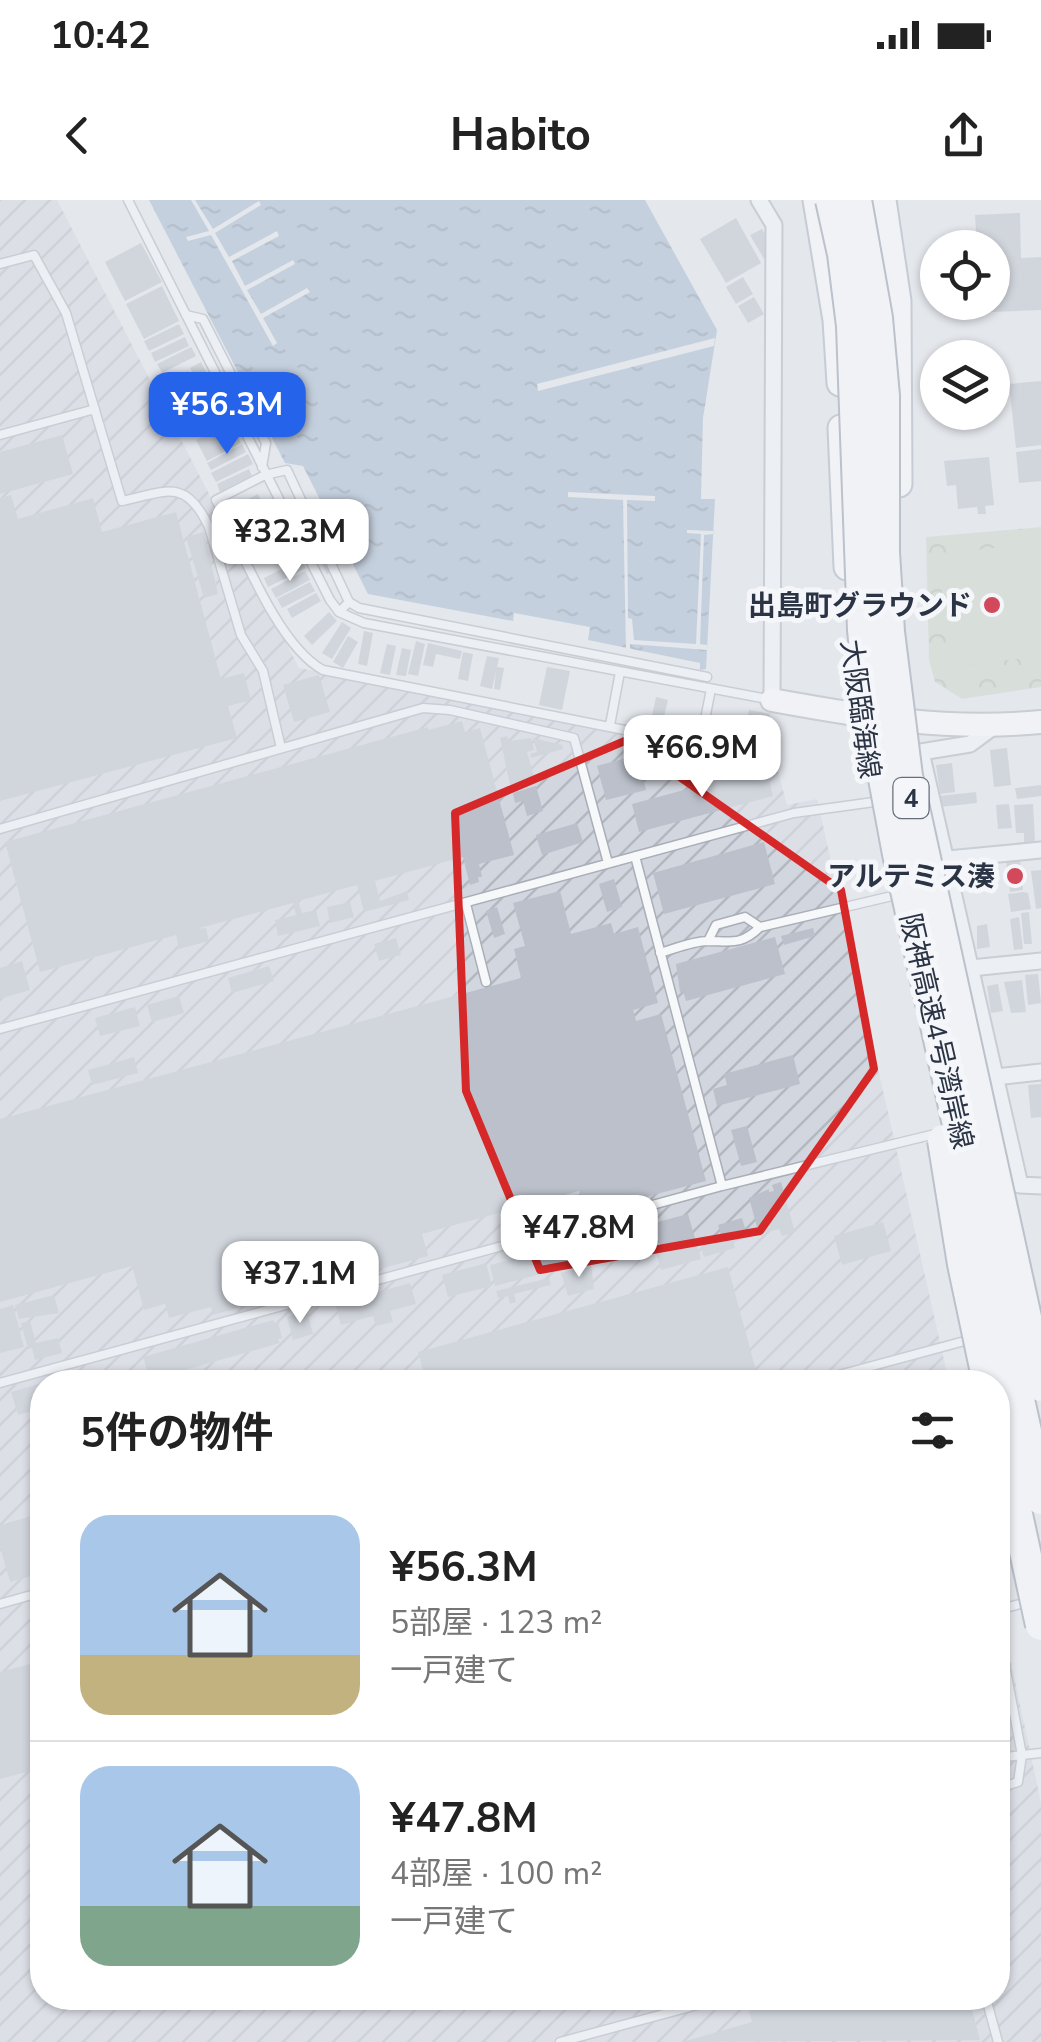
<!DOCTYPE html>
<html lang="ja">
<head>
<meta charset="utf-8">
<style>
	:root { --surface:#fff; --page:#f2f2f2; --text:#222; --muted:#767676; --line:#e0e0e0; --accent:#2563eb }
	body { margin:0; font-family:"Nunito Sans","Noto Sans JP",sans-serif; background:var(--page); color:var(--text); height:100vh; display:flex; flex-direction:column; font-size:38px; white-space:nowrap }
	* { box-sizing:border-box; margin:0 }
	p { font-size:32px; color:var(--muted) }
	.icon { flex:none; width:55px; height:55px; fill:none; stroke:currentColor; stroke-width:2; stroke-linecap:round; stroke-linejoin:round }
	.map { position:relative; flex:1; overflow:hidden }
	.sheet { position:absolute; left:30px; top:1170px; width:980px; height:640px; display:flex; flex-direction:column; background:var(--surface); border-radius:40px; box-shadow:0 2px 8px #0004 }
	.sheet>* { flex:none }
	.fabs { position:absolute; left:920px; top:30px; display:grid; gap:20px }
	.fabs a { display:grid; place-items:center; width:90px; height:90px; border-radius:50%; background:var(--surface); box-shadow:0 2px 8px #0004; font-size:50px }
	.price { position:absolute; translate:-50% -85px; padding:0 22px; border-radius:20px; background:#fff; color:#222; font-size:32px; line-height:65px; filter:drop-shadow(0 2px 5px #0008) }
	.price::after { content:''; position:absolute; left:50%; top:60px; width:30px; height:22px; margin-left:-15px; background:inherit; clip-path:polygon(0 0,100% 0,50% 100%) }
	.price.on { background:var(--accent); color:#fff }
	ul { padding:0; list-style:none }
	li { display:flex; align-items:center; gap:30px; height:250px; padding:0 50px }
	li+li { border-top:2px solid var(--line) }
	li span { display:grid; place-items:center; flex:none; width:280px; height:200px; border-radius:30px; color:#555 }
	li>.icon { margin-inline-start:auto }
	span .icon { width:120px; height:120px; fill:#fffc; stroke-width:1 }
	li b { font-size:42px }
	h2 { display:flex; justify-content:space-between; align-items:center; height:120px; padding:0 50px; font-size:42px }
	.status { display:flex; justify-content:space-between; align-items:center; height:70px; padding:0 50px; background:var(--surface); direction:ltr }
	.status svg { height:28px; fill:currentColor }
	header { display:flex; justify-content:space-between; align-items:center; height:130px; padding:0 50px; background:var(--surface); font-size:45px; font-weight:700 }
	.map>svg:first-child { display:block }
	.industrial { fill:url(#industrial-furrows) }
	.forest { fill:url(#forest-crowns) }
	.pitch { fill:#c9d6c5 }
	.water { fill:url(#water-ripples) }
	.pier { fill:#e4e7ec }
	.building { fill:#bbc0ca }
	.lines { fill:none; stroke-linecap:round; stroke-linejoin:round }
	.lane-casing { stroke:#a9aeb7; stroke-width:11 }
	.street-casing { stroke:#a9aeb7; stroke-width:19 }
	.secondary-casing { stroke:#a9aeb7; stroke-width:26 }
	.primary-casing { stroke:#a3abb8; stroke-width:29 }
	.lane { stroke:#f7f8fa; stroke-width:8 }
	.street { stroke:#f7f8fa; stroke-width:15 }
	.secondary { stroke:#fff; stroke-width:22 }
	.primary { stroke:#fff; stroke-width:25 }
	.highway-bridge-casing { stroke:#8b94a3; stroke-width:34; stroke-linecap:butt }
	.highway-bridge { stroke:#fff; stroke-width:30 }
	.marked { fill:none; stroke:#d62828; stroke-width:8; stroke-linejoin:round }
	.poi-dot { fill:#d1495b; stroke:#f4f6f9; stroke-width:4 }
	.labels { text-anchor:middle; stroke-width:10; stroke-linejoin:round; paint-order:stroke }
	.shield { fill:#f4f6f9; stroke:#676e7b; stroke-width:2.5 }
	.shield-label { font-size:25px; font-weight:bold; fill:#2b3445 }
	.poi-label { font-size:28px; font-weight:bold; fill:#2b3445; stroke:#f4f6f9; text-anchor:end }
	.street-label { font-size:28px; fill:#2b3445; stroke:#f4f6f9 }
</style>
</head>
<body>
<div class="status"><b>10:42</b><svg viewBox="0 0 49 12"><path d="M0 12V9h3v3zM5 12V6h3v6zM10 12V3h3v9zM15 12V0h3v12zM26 1h20v11H26zM47 4h2v5h-2z"/></svg></div>
<header><svg class="icon" aria-label="back" viewBox="0 0 24 24"><path d="M15 5l-7 7 7 7"/></svg>Habito<svg class="icon" aria-label="share" viewBox="0 0 24 24"><path d="M12 15V3M7 8l5-5 5 5M5 13v7h14v-7"/></svg></header>
<div class="map">
<svg width="1041" height="1842" viewBox="0 0 1041 1842">
	<defs>
		<pattern id="industrial-furrows" width="10" height="10" patternUnits="userSpaceOnUse" patternTransform="scale(2.5)"><rect width="10" height="10" fill="#d2d6de"/><path d="M-1 1l2-2M0 10L10 0M9 11l2-2" fill="none" stroke="#b4b8c0"/></pattern>
		<pattern id="forest-crowns" width="20" height="18" patternUnits="userSpaceOnUse" patternTransform="scale(2.5)"><rect width="20" height="18" fill="#c9d6c5"/><path d="M2 6a3 3 0 1 1 6 0M12 15a3 3 0 1 1 6 0" fill="none" stroke="#adb8ab"/></pattern>
		<pattern id="water-ripples" width="26" height="14" patternUnits="userSpaceOnUse" patternTransform="scale(2.5)"><rect width="26" height="14" fill="#9fb4cc"/><path d="M2 4q2-2 4 0t4 0M15 11q2-2 4 0t4 0" fill="none" stroke="#8293a7"/></pattern>
	</defs>
	<rect width="100%" height="100%" fill="#e4e7ec"/>
	<path class="industrial" d="M0 0H57L299 468 776 564 787 605 817 599 949 1182H42V1798H998V1401L1041 1603V1842H0Z"/>
	<path class="forest" d="M1041 327V487L962 499 935 482 929 460 926 337Z"/>
	<path class="pitch" d="M1041 343V456L950 467 938 354Z"/>
	<path class="water" d="M149 0H645L717 130 703 218 701 299H715L706 469 700 470V463L588 440 590 427 514 413 513 421 368 394 303 266 285 263Z"/>
	<path class="pier" d="M191 0H195L213 29 259 1 261 5 215 33 229 57 277 31 279 36 232 61 245 86 293 60 295 64 247 90 261 114 307 88 310 92 263 118 277 143 273 146 211 35 188 41 186 37 209 31Z
		M715 138 714 146 538 191 537 184Z
		M568 292 655 296V301L627 300 628 418 632 419 634 440 696 444 701 334 687 333V330L713 331V334L704 335 700 444 707 445V450L630 444V450L626 449 623 300 568 297Z"/>
	<path class="building" d="M1020 13 1021 58 1041 57V110L964 113V102H992V48H977L975 15Z
		M736 18 761 63 726 83 700 39Z
		M762 29 768 40 769 56 764 59 750 35Z
		M141 43 162 82 125 101 105 62Z
		M743 77 753 94 736 104 726 87Z
		M162 86 179 121 144 139 126 104Z
		M754 97 764 114 748 123 738 106Z
		M179 124 184 134 149 151 144 141Z
		M185 137 189 146 155 162 151 153Z
		M191 147 196 156 162 173 157 164Z
		M201 162 216 191 205 196 190 168Z
		M188 171 207 209 195 215 176 176Z
		M174 177 193 216 184 220 166 181Z
		M1041 181V245L1016 248 1009 184Z
		M216 194 241 243 207 261 196 240 218 229 204 200Z
		M62 235 73 274 0 294V252Z
		M242 244 246 252 211 270 207 263Z
		M1041 249V281L1019 283 1016 252Z
		M248 254 253 264 216 282 211 273Z
		M989 257 994 305 985 306 986 314H978L977 307 958 309 956 285 947 286 944 261Z
		M249 269 252 276 220 292 217 284Z
		M258 294 262 303 233 318 229 309Z
		M11 295 18 319 93 298 102 332 176 312 221 479 244 473 251 500 228 506 237 538 0 601V298Z
		M300 303 334 371 327 374 293 306Z
		M264 305 269 314 241 329 236 319Z
		M275 314 284 333 263 343 254 324Z
		M204 332 218 394 204 398 186 337Z
		M301 359 306 368 268 387 264 378Z
		M305 371 310 380 276 398 271 389Z
		M310 382 315 391 282 408 277 399Z
		M316 393 321 401 292 418 287 409Z
		M329 412 337 421 312 445 304 436Z
		M342 422 351 428 332 459 322 453Z
		M364 431 373 433 367 466 358 464Z
		M348 436 358 442 343 468 333 462Z
		M416 441 425 444 418 476 408 474Z
		M428 443 462 451 460 459 436 454 433 467 423 465Z
		M387 444 396 446 390 475 380 473Z
		M402 448 411 450 406 476 396 475Z
		M463 452 473 454 468 481 458 479Z
		M487 456 499 458 497 467 504 468 500 490 494 489 496 471 492 489 480 486Z
		M547 467 570 471 562 510 539 505Z
		M319 475 330 512 294 522 283 485Z
		M656 497 668 500 661 529 650 526Z
		M749 510 770 514 766 536 745 532Z
		M462 521 465 532 480 528 514 655 479 664 482 677H478L479 682 470 685 463 657 375 681 380 701 407 691 409 700 364 712 357 685 298 701 302 713 316 710 320 726 278 736 275 720 296 715 293 703 196 729 206 728 209 741 179 749 176 735 40 772 5 642 428 527V530Z
		M710 534 742 542 738 555 707 547Z
		M507 536 509 541 531 538 534 550 527 552 536 583 511 590 500 538Z
		M747 536 773 545 771 556 744 550Z
		M533 538 562 545 563 549 531 558 530 554 537 552Z
		M1007 548 1011 585 994 587 990 550Z
		M637 555 646 590 606 600 597 566Z
		M952 563 955 592 940 594 936 565Z
		M766 568 773 596 639 632 632 604Z
		M1041 585V596L1017 599 1015 588Z
		M536 586 543 611 527 616 523 601 515 603 513 593Z
		M976 592 977 603 940 607 939 596Z
		M1009 604 1012 628 998 629 996 605Z
		M1033 604 1035 642H1024V633H1016L1014 605Z
		M577 623 583 642 542 655 536 635Z
		M764 642 775 684 664 714 653 673Z
		M1020 660 1023 690 1010 692 1006 662Z
		M1041 670V708L1036 709 1031 671Z
		M614 679 622 707 607 712 599 684Z
		M560 691 571 734 611 723 614 734 638 727 658 803 633 810 636 821 661 814 706 981 585 1013 579 991 422 1034 428 1056 354 1076 349 1054 317 1062 323 1085 279 1096 273 1074 253 1080 259 1102 213 1115 211 1107 169 1118 165 1104 144 1110 132 1066 0 1102V919L521 778 514 749 525 746 513 703Z
		M1023 692 1028 693 1031 709 1011 712 1008 694Z
		M350 702 354 717 330 723 327 707Z
		M497 707 505 734 494 738 486 711Z
		M1029 712 1032 744H1024L1021 713Z
		M1019 717 1023 749 1014 750 1010 719Z
		M987 724 990 747 977 749V726Z
		M813 728 815 736 784 745 781 736Z
		M775 737 785 774 686 801 683 791 680 792 676 764Z
		M396 738 401 755 379 761 374 744Z
		M22 761 30 790 0 799V768Z
		M269 766 274 781 232 793 228 778Z
		M1038 774 1041 803 1028 805 1025 775Z
		M1022 780 1026 812 1011 813 1004 782Z
		M998 784 1003 811 991 813 987 786Z
		M179 796 184 813 152 822 147 805Z
		M135 807 140 826 100 836 95 818Z
		M793 855 800 884 717 906 713 889 727 885 724 874Z
		M134 857 138 873 92 885 88 870Z
		M1041 884V917L1031 918 1028 885Z
		M747 926 757 962 741 966 731 930Z
		M781 982 795 1032 782 1036 779 1029 759 1034 749 998 769 989V992L774 991 772 985Z
		M556 1000 561 1019 529 1027 524 1008Z
		M688 1014 701 1059 661 1070 654 1046 660 1045 654 1023Z
		M742 1018 748 1038 733 1042 735 1048 704 1057 701 1046 706 1045 704 1040 721 1035 718 1025Z
		M883 1022 891 1051 842 1065 834 1036Z
		M586 1040 591 1061 495 1086 490 1065Z
		M486 1063 492 1086 448 1097 442 1075Z
		M591 1064 594 1089 568 1096 561 1073Z
		M728 1067 758 1178 742 1182H426L418 1152Z
		M549 1078 551 1085 514 1094 516 1102 510 1104 508 1096 498 1098 496 1091Z
		M410 1083 416 1104 390 1111 393 1122 376 1126 373 1116 341 1125 335 1104Z
		M54 1095 59 1113 19 1119 15 1105Z
		M13 1105 24 1147 0 1153V1109Z
		M307 1111 313 1134 293 1140 287 1117Z
		M273 1120 274 1123 278 1122 282 1138 278 1139 280 1143 150 1180 143 1157Z
		M30 1121 36 1143 58 1138 62 1153 35 1160 32 1148 28 1149 21 1123Z
		M42 1183V1208L18 1215 11 1192Z
		M42 1313V1373L10 1382 0 1347V1325Z
		M42 1461V1568L0 1579V1472Z
		M768 1798H969L980 1840 682 1842 752 1822 747 1803Z"/>
	<g class="lines">
		<g class="lane-casing">
			<path id="lane" d="M128 0 330 400 339 412 364 423 767 499
				M0 64 34 55 66 113 122 301C167 291 186 278 209 327L241 435 263 471 281 548
				M186 115 203 119 266 243 262 267
				M0 235 95 209
				M349 402 359 408 707 477
				M339 412 349 402 287 270 265 275 216 300C241 348 277 445 323 470L700 545 711 489
				M610 525 620 472
				M0 629 423 508 450 510 574 538 608 663
				M635 656 722 986
				M466 704 486 782
				M708 741 716 725 745 717 760 727
				M660 753C674 749 693 741 708 741 730 741 741 746 760 727L892 696
				M0 829 794 613 874 602
				M813 1182 972 1139
				M0 1183 722 986 935 934
				M0 1404 42 1392
				M998 1410 1027 1402
				M998 1429 1022 1555 998 1558
				M998 1588 1018 1582 1022 1555 1041 1553
				M986 1798 998 1842
				M560 1842 723 1798"/>
		</g>
		<g class="street-casing">
			<path id="street" d="M759 0 774 25 772 500
				M993 527 970 544 921 552 1020 985 1041 986
				M948 659 1041 650
				M971 768 1041 761
				M996 877 1041 872"/>
		</g>
		<g class="secondary-casing">
			<path id="secondary" d="M772 500C865 517 946 531 1041 522"/>
		</g>
		<g class="primary-casing">
			<path id="primary" d="M816 0 836 120 840 183
				M883 0 898 101 899 284
				M841 228 847 367"/>
		</g>
		<use href="#lane" class="lane"/>
		<use href="#street" class="street"/>
		<use href="#secondary" class="secondary"/>
		<use href="#primary" class="primary"/>
		<g class="highway-bridge-casing">
			<path id="highway-bridge" d="M831 0 843 54 852 126 863 430 871 509 898 654 1041 1299
				M856 0 877 118 884 196V352L889 432 907 576 1041 1186
				M943 940 963 1064 988 1182
				M998 1227 1041 1425"/>
		</g>
		<use href="#highway-bridge" class="highway-bridge"/>
	</g>
	<path d="M0 0H1041V1842H0ZM627 540 841 690 874 869 760 1031 540 1070 466 891 455 613Z" fill="#e4e7ec" fill-opacity=".55" fill-rule="evenodd"/>
	<path class="marked" d="M627 540 841 690 874 869 760 1031 540 1070 466 891 455 613Z"/>
	<g class="poi-dot">
		<circle cx="992" cy="405" r="10"/>
		<circle cx="1015" cy="676" r="10"/>
	</g>
	<g class="labels">
		<rect class="shield" x="893.5" y="578" width="35" height="40" rx="8"/>
		<g class="shield-label">
			<text x="911" y="607">4</text>
		</g>
		<g class="poi-label">
			<text x="972" y="415">出島町グラウンド</text>
			<text x="995" y="686">アルテミス湊</text>
		</g>
		<g class="street-label">
			<text transform="translate(861 509) rotate(82)" y="10">大阪臨海線</text>
			<text transform="translate(937 831) rotate(77)" y="10">阪神高速4号湾岸線</text>
		</g>
	</g>
</svg>
<div class="fabs">
<a><svg class="icon" aria-label="locate" viewBox="0 0 24 24"><circle cx="12" cy="12" r="6"/><path d="M12 2v4M12 18v4M2 12h4M18 12h4"/></svg></a>
<a><svg class="icon" aria-label="layers" viewBox="0 0 24 24"><path d="M12 4l9 5-9 5-9-5zM3 14l9 5 9-5"/></svg></a>
</div>
<b class="price on" style="left:227px;top:257px">¥56.3M</b>
<b class="price" style="left:290px;top:384px">¥32.3M</b>
<b class="price" style="left:702px;top:600px">¥66.9M</b>
<b class="price" style="left:579px;top:1080px">¥47.8M</b>
<b class="price" style="left:300px;top:1126px">¥37.1M</b>
<section class="sheet">
<h2>5件の物件<svg class="icon" aria-label="filters" viewBox="0 0 24 24"><path d="M4 7h16M4 17h16"/><circle cx="9" cy="7" r="2"/><circle cx="15" cy="17" r="2"/></svg></h2>
<ul>
<li><span style="background:linear-gradient(#a9c7e8 70%,#c2b280 0)"><svg class="icon" aria-label="home" viewBox="0 0 24 24"><path d="M3 11l9-7 9 7M6 9v11h12V9"/></svg></span><div><b>¥56.3M</b><p>5部屋 · 123 m²</p><p>一戸建て</p></div></li>
<li><span style="background:linear-gradient(#a9c7e8 70%,#7fa58c 0)"><svg class="icon" aria-label="home" viewBox="0 0 24 24"><path d="M3 11l9-7 9 7M6 9v11h12V9"/></svg></span><div><b>¥47.8M</b><p>4部屋 · 100 m²</p><p>一戸建て</p></div></li>
</ul>
</section>
</div>
</body>
</html>
